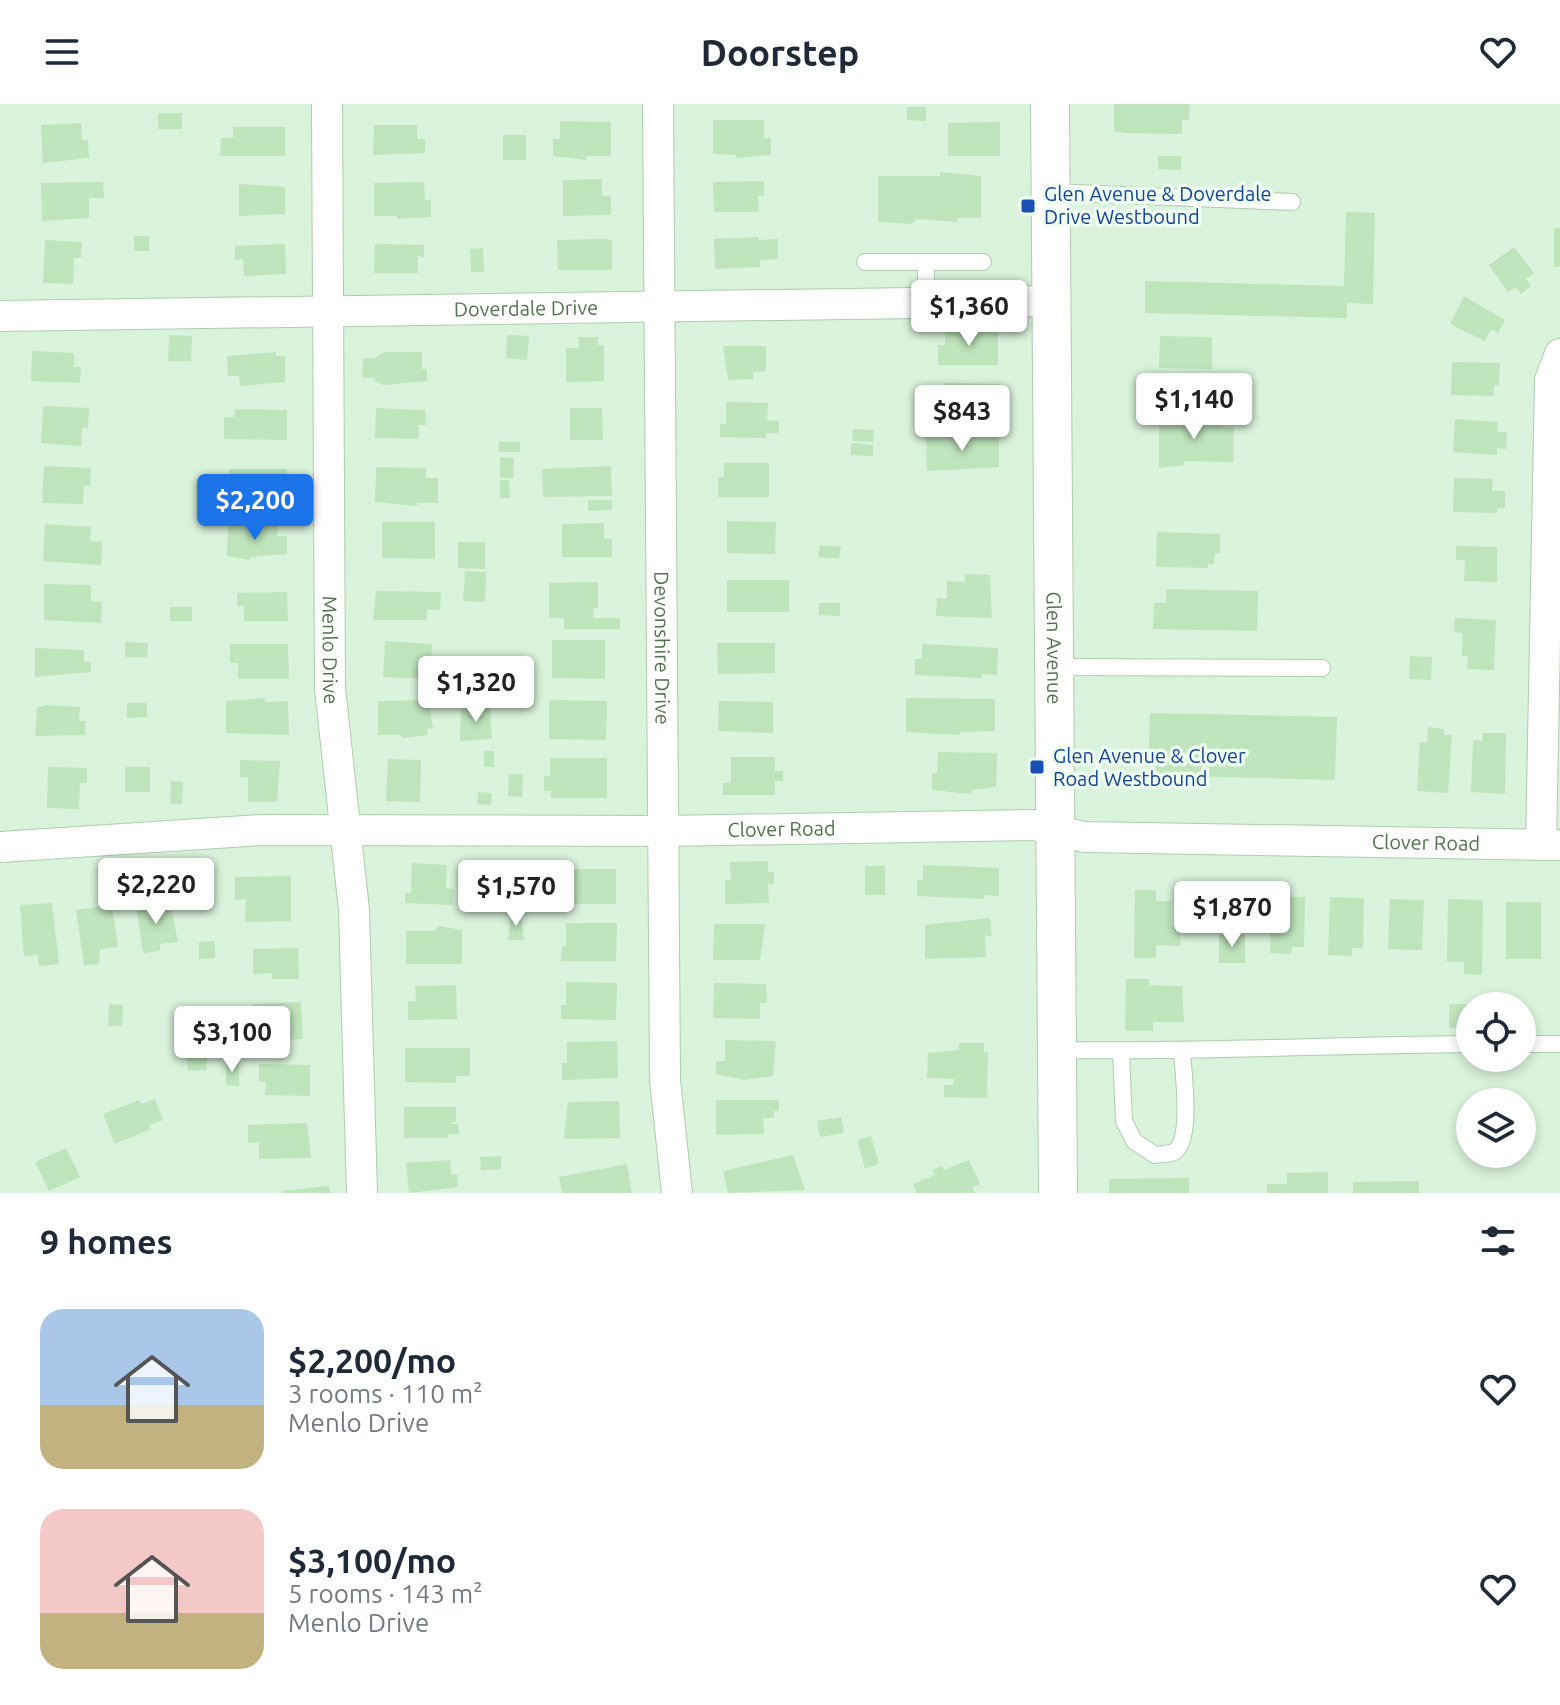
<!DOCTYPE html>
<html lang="en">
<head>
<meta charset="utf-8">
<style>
	:root { --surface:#fff; --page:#f2f2f3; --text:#1f2937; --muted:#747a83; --accent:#1a73e8 }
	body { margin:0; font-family:Ubuntu,sans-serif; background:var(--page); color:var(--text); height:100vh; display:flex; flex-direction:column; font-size:30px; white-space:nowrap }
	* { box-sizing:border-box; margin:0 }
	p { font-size:26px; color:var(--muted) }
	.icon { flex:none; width:44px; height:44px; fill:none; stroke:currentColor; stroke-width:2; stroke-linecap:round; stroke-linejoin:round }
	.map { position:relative; height:1089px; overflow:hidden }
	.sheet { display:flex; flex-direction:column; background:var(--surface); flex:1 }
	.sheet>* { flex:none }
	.buttons { position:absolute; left:1456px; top:888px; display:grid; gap:16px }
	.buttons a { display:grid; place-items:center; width:80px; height:80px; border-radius:50%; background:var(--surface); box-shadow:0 4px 12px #0003; font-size:40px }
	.price { position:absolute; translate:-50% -68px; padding:0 18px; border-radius:8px; background:#fff; color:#222; font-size:26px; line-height:52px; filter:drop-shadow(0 2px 4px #0008) }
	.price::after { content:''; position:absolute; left:50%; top:48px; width:24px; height:18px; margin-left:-12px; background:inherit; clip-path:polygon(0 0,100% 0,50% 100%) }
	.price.active { background:var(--accent); color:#fff }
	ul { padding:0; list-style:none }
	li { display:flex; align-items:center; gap:24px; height:200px; padding:0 40px }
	li span { display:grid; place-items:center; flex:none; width:224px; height:160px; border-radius:24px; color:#555 }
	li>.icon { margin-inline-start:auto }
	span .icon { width:96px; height:96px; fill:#fffc; stroke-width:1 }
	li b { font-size:34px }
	h2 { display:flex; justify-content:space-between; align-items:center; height:96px; padding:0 40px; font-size:34px }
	header { display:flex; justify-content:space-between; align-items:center; height:104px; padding:0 40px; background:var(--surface); font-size:36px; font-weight:700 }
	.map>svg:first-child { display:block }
	.residential { fill:#daf3dc; fill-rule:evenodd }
	.building { fill:#bfe5bc }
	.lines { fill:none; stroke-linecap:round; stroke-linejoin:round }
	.service-casing { stroke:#b0cbaf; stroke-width:18 }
	.minor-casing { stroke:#b0cbaf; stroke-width:32 }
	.tertiary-casing { stroke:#b0cbaf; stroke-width:40 }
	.service { stroke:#fff; stroke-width:16 }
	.minor { stroke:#fff; stroke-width:30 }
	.tertiary { stroke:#fff; stroke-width:38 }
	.transit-dot { fill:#1a4fb4; stroke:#eefdf0; stroke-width:3 }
	.labels { text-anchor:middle; stroke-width:7; stroke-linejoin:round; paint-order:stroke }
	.transit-label { font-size:20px; fill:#164399; stroke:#eefdf0; text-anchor:start }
	.street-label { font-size:20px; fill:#53714f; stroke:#eefdf0 }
</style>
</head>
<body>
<header><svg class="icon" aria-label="menu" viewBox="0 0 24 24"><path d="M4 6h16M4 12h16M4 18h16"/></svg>Doorstep<svg class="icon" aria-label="heart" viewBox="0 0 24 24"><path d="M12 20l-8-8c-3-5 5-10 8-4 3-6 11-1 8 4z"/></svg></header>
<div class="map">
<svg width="1560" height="1089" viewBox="0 0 1560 1089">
	<rect width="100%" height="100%" fill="#e8faea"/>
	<path class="residential" d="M0 0H1560V1089H0ZM1470 902H1522V954H1470ZM1470 998H1522V1050H1470Z"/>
	<path class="building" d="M1114 0H1190L1189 16H1182V30L1124 29 1114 27Z
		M907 3H926V17L907 16Z
		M158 9H182V25H158Z
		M713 16H764V34H771V51L736 54V51L713 50Z
		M560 17 611 18V52H586V56L553 52V35H560Z
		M1000 18V52H948V19Z
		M81 19 82 37 88 36 89 54 43 59 41 21Z
		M374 21H417V35H425V49L373 51Z
		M233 23H285V52H220L221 34H233Z
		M503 31H526V56H503Z
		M1158 52H1181V66L1158 65Z
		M940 68 981 72V114H957V118L916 115 912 120 878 118V72H940Z
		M602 75V92H611V111L563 112V76Z
		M764 77V92H758L759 108H714L713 78Z
		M103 78 104 94H89V114L42 117 41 79Z
		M424 78 425 96H431V113L397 115V112H374V79Z
		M239 80 285 83V110L239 112Z
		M1346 108 1375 109 1373 200 1347 199V214L1145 209V177L1344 182Z
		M1554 124H1560V163H1554Z
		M134 132H149V147H134Z
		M759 133V136L778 135V155L760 156V163L715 165 714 135Z
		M603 135 612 136V166H558L557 136Z
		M45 136 82 138 81 154H74L73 180 43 179Z
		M285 140 286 170 244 172 243 155 235 156V142Z
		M375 140 424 141V153L418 152V169H374Z
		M1514 143 1534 169 1526 175 1531 182 1521 190 1516 183 1508 188 1489 161Z
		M483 144 484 168H471L470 145Z
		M1464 192 1505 216 1498 229 1491 225 1485 237 1450 220Z
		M945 226H998V261H938V241H945Z
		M169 231 192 232 191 257H168Z
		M507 231 529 232 527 256 506 254Z
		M1160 232 1212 233V265L1159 264Z
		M578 233H598V241H604V277L566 278V244H579Z
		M723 242H766V267L753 268V275L728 276Z
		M32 247 74 249V263H81L80 279 31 277Z
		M276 248V252H285V278L240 282 239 272H228L227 252Z
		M384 248H422V265H427V277L384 281 375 278V274L362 273 363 254H375Z
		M1452 258 1500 259 1499 281H1494V292L1451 291Z
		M944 279 998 280V313H938L939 295H944Z
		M726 298 768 299 767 316 779 317V329H766V334L720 333V320H726Z
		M43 302 89 304 88 324 82 323 81 342 41 339Z
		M376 304 425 306 426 321H419L418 335 375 334Z
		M570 304H602L603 336H570Z
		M235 305 287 306V336L224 335V313H234Z
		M1159 314 1222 315V323H1234L1233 358 1184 357V361L1159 364Z
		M1455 315 1498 318 1497 328H1507L1506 345 1497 344V351L1453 348Z
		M853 325 874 326 873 338 852 337Z
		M999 332V363L927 367 926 333Z
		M499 338H520V348H499Z
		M851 339 873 341V352L851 351Z
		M500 353 514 354 513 374H500Z
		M724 359H769V393H718V373H724Z
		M44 362 91 364 90 382H84L83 400 42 399Z
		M611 362 612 392 543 393 542 365Z
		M376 363 426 364V374H438V399H417V402L375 398Z
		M229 365H287V400L236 399V382H229Z
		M1454 374 1493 375 1492 387H1505V404H1497V409L1453 408Z
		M500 376H509L510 394H500Z
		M588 396H612V406L588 407Z
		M727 417 776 418 775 450 727 449Z
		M382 418H435V455L382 454Z
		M604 419V435H612V453H562V420Z
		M45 420 91 423 90 437 102 438 101 461 43 457Z
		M228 421 278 422 277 432H287V450L250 453V456L227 452Z
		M1157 428 1220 430V449H1215L1214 460H1208V464L1156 463Z
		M458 438H485V465L458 464Z
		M820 441 841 443 839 455 818 453Z
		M1456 442 1497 443V478L1464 477 1465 456H1456Z
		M465 467 486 468 485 498 463 497Z
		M965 470 990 471 992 514 936 512 937 494 947 495V477L965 478Z
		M727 476H789V508H727Z
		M598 478V504H594L593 514H620V525H564V514H549V479Z
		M44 480 91 481V497L102 498 101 519 44 516Z
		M1166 485 1258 487 1257 527 1153 525 1154 499H1166Z
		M376 487 441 488 440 506H427V516H373Z
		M287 488 288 517H244V502H237V489Z
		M819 499H840V512L819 511Z
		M170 503H192V517H170Z
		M1455 514 1496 516 1494 566 1467 565 1468 552H1462L1463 529 1454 528Z
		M552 536H605V575L552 574Z
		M385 537 432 540 431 559 425 558 423 575 383 573Z
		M125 538 148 539 147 553H125Z
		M717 539H775V569L718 570Z
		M230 540H288L289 575H238V559H230Z
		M922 540 998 544 997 571 982 570V574L915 571V555H922Z
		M35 544 84 546V558H91V568L35 573Z
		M1410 552 1432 553 1431 576 1409 575Z
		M265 594V598L288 597 289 631 226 629V597Z
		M906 594 995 595V627L960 628V631L906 628Z
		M428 596 433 624 427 625 428 631 402 634 401 631H378V597Z
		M549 596 607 597 606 636 549 635Z
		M719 597 773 598V629L718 627Z
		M127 599H147V613L127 614Z
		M45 601 80 603 79 617H86L85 631 35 632 37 604Z
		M490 602 492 635 460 637 461 603Z
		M1150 609 1337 613 1335 676 1148 671Z
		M1428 623 1444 625V631H1452L1448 689 1417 687 1420 638 1427 639Z
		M1483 629H1506L1505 690 1471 688 1473 636 1482 637Z
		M484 647H494V663H484Z
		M938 648 997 649 996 683 971 686V690L932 686V669H937Z
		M731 653H775V667H783V677H775V691H723V679H731Z
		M550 654H607V694H551V687H544V672H550Z
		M388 655 421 656 420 698 386 697Z
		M240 656 280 657 277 698H248V673H240Z
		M48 663 87 664V679H80L79 705 47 704Z
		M125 663H150V688H125Z
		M509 670H523L522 693 508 692Z
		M171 677 183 678 182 700H170Z
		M478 688 492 689 491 701 477 700Z
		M768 757V768H774V780H768L769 799 725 800V776H731L730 758Z
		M412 759 447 761 446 784 454 785 453 801 405 799V789H411Z
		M923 761 999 764V792L984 791V795L917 792V776H923Z
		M865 762H885V791H865Z
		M564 765H616V800H554V778L564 777Z
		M486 767H500V789H486Z
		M291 772V817L245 818 246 795 235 796V773Z
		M1135 786H1156V797H1171V822H1181L1180 842 1156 841V854H1134Z
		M1271 792 1305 793 1304 843H1292L1291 850 1270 849Z
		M1330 793 1364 794 1363 844H1352V852L1328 851Z
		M1390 795 1424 796 1422 846 1388 845Z
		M1448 795 1483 796 1482 871 1464 870V858H1447Z
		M170 798 178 838 160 840V847L143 849 136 802Z
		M1506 798H1541V855H1506Z
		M52 799 59 860 39 862 38 851 24 852 20 801Z
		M112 801 118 843 100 845 99 860 84 861 76 806Z
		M511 811H521L524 836H508Z
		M990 814 992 832H985L986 853 925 855V821Z
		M566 819H617L616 857H561L562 842H566Z
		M714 820H765L760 856H713Z
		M439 822 462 826V860H406V827H434Z
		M1245 830V859H1219V831Z
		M215 837V854L199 855V838Z
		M298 844 299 875H272V869L253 870V845Z
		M1126 875H1149V881L1182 882 1184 918H1153V927H1125Z
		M566 878 617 879 616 916 561 915V901H566Z
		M714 879 766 880 767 899H760V915L713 914Z
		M456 881 457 915 408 916V897H416L415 882Z
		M301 898 303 935 252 937 251 919H245V904L253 903V900Z
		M109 900 123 901 122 922H108Z
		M1449 900H1470V924H1449Z
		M725 936 776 937 773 972 745 976 716 970V957H725Z
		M617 937 618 974 562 976V959H567V938Z
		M959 939H984V948H988L987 994 944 993V981H953L954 975 927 974 928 949 959 946Z
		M206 943 207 966 188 967 186 944Z
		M405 944H470V972H456V979L405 978Z
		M226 958 239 959V982L226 981Z
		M259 960 310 961V992L265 991 266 978 259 977Z
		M155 995 163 1016 149 1021 151 1025 115 1040 103 1010 139 996 141 1000Z
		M716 996H779V1007H774V1014H763L764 1030 716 1031Z
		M619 997 620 1034 564 1035 568 998Z
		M404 1003H456V1018L448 1020H458L459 1030H448V1034H404Z
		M841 1013 844 1029 820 1033 817 1017Z
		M307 1019 311 1054 259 1055V1038L248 1039V1021Z
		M871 1032 879 1060 865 1065 857 1036Z
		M66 1044 80 1073 49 1087 35 1058Z
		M793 1051 805 1086 728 1089 723 1067Z
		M501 1052V1065L481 1066 480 1053Z
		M450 1056 451 1071 457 1070 458 1083 409 1089 406 1059Z
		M969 1056 980 1080 972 1083 975 1089H917L913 1080 935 1071 933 1066 942 1062 944 1066Z
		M627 1060 632 1089H562L559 1073Z
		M1328 1068V1089H1267V1080H1287V1069Z
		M1189 1074V1089H1109V1075Z
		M1419 1077V1089H1353V1078Z
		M329 1082 330 1089H282V1087Z"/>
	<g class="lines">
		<g class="service-casing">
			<path id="service" d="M1051 88 1292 98
				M865 158H983
				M926 158V198
				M1054 563 1322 564
				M1522 940H1560
				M1057 946C1195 948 1332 941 1470 940
				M1121 947 1124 1017 1134 1037 1155 1051C1160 1050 1169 1050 1174 1048 1193 1037 1183 967 1182 947"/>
		</g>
		<g class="minor-casing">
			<g id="minor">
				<path id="s1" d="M327 0 330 584 354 806 362 1089"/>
				<path id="s2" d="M658 0 665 976 677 1089"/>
				<path id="s3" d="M0 212 1052 197"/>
				<path d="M1541 741 1550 276 1560 250"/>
				<path id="s4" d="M0 743 262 726 663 727 1035 721 1084 733 1560 741"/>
			</g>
		</g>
		<g class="tertiary-casing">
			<g id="tertiary">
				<path id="s5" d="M1050 0 1058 1089"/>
			</g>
		</g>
		<use href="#service" class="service"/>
		<use href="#minor" class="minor"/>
		<use href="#tertiary" class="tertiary"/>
	</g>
	<g class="transit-dot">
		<rect x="1020" y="94" width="16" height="16" rx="4"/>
		<rect x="1029" y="655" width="16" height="16" rx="4"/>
	</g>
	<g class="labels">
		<g class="transit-label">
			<text x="1044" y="97">Glen Avenue &amp; Doverdale<tspan x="1044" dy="23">Drive Westbound</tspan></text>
			<text x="1053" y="659">Glen Avenue &amp; Clover<tspan x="1053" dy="23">Road Westbound</tspan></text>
		</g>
		<g class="street-label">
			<text dy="7" stroke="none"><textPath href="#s3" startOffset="526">Doverdale Drive</textPath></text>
			<text dy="7" stroke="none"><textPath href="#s1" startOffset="546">Menlo Drive</textPath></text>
			<text dy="7" stroke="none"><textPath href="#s2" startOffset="544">Devonshire Drive</textPath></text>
			<text dy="7" stroke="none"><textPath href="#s5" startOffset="544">Glen Avenue</textPath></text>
			<text dy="7" stroke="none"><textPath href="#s4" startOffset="782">Clover Road</textPath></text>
			<text dy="7" stroke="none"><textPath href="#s4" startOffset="1428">Clover Road</textPath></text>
		</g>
	</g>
</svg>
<div class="buttons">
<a><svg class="icon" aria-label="locate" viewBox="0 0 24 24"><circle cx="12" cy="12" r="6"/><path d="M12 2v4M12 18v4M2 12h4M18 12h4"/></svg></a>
<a><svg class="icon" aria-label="layers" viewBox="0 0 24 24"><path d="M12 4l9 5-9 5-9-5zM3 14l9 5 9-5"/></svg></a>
</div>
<b class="price" style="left:969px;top:244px">$1,360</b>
<b class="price" style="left:1194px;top:337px">$1,140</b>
<b class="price" style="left:962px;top:349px">$843</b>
<b class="price active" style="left:255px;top:438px">$2,200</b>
<b class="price" style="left:476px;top:620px">$1,320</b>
<b class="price" style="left:156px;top:822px">$2,220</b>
<b class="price" style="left:516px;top:824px">$1,570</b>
<b class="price" style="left:1232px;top:845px">$1,870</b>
<b class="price" style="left:232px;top:970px">$3,100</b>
</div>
<section class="sheet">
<h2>9 homes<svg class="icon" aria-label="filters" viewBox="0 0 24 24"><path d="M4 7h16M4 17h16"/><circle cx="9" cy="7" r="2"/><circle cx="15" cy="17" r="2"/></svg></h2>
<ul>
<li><span style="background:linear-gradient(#a9c7e8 60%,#c2b280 0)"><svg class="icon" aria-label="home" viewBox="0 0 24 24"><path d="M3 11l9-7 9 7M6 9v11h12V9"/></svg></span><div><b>$2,200/mo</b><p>3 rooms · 110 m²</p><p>Menlo Drive</p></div><svg class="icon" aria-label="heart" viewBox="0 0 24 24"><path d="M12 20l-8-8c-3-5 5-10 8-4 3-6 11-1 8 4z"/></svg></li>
<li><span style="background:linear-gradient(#f6c9c9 65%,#c2b280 0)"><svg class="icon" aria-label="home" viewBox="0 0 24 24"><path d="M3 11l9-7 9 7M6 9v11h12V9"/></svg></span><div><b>$3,100/mo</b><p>5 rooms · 143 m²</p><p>Menlo Drive</p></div><svg class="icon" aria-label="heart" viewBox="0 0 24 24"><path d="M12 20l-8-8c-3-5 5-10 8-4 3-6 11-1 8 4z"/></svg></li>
</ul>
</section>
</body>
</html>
